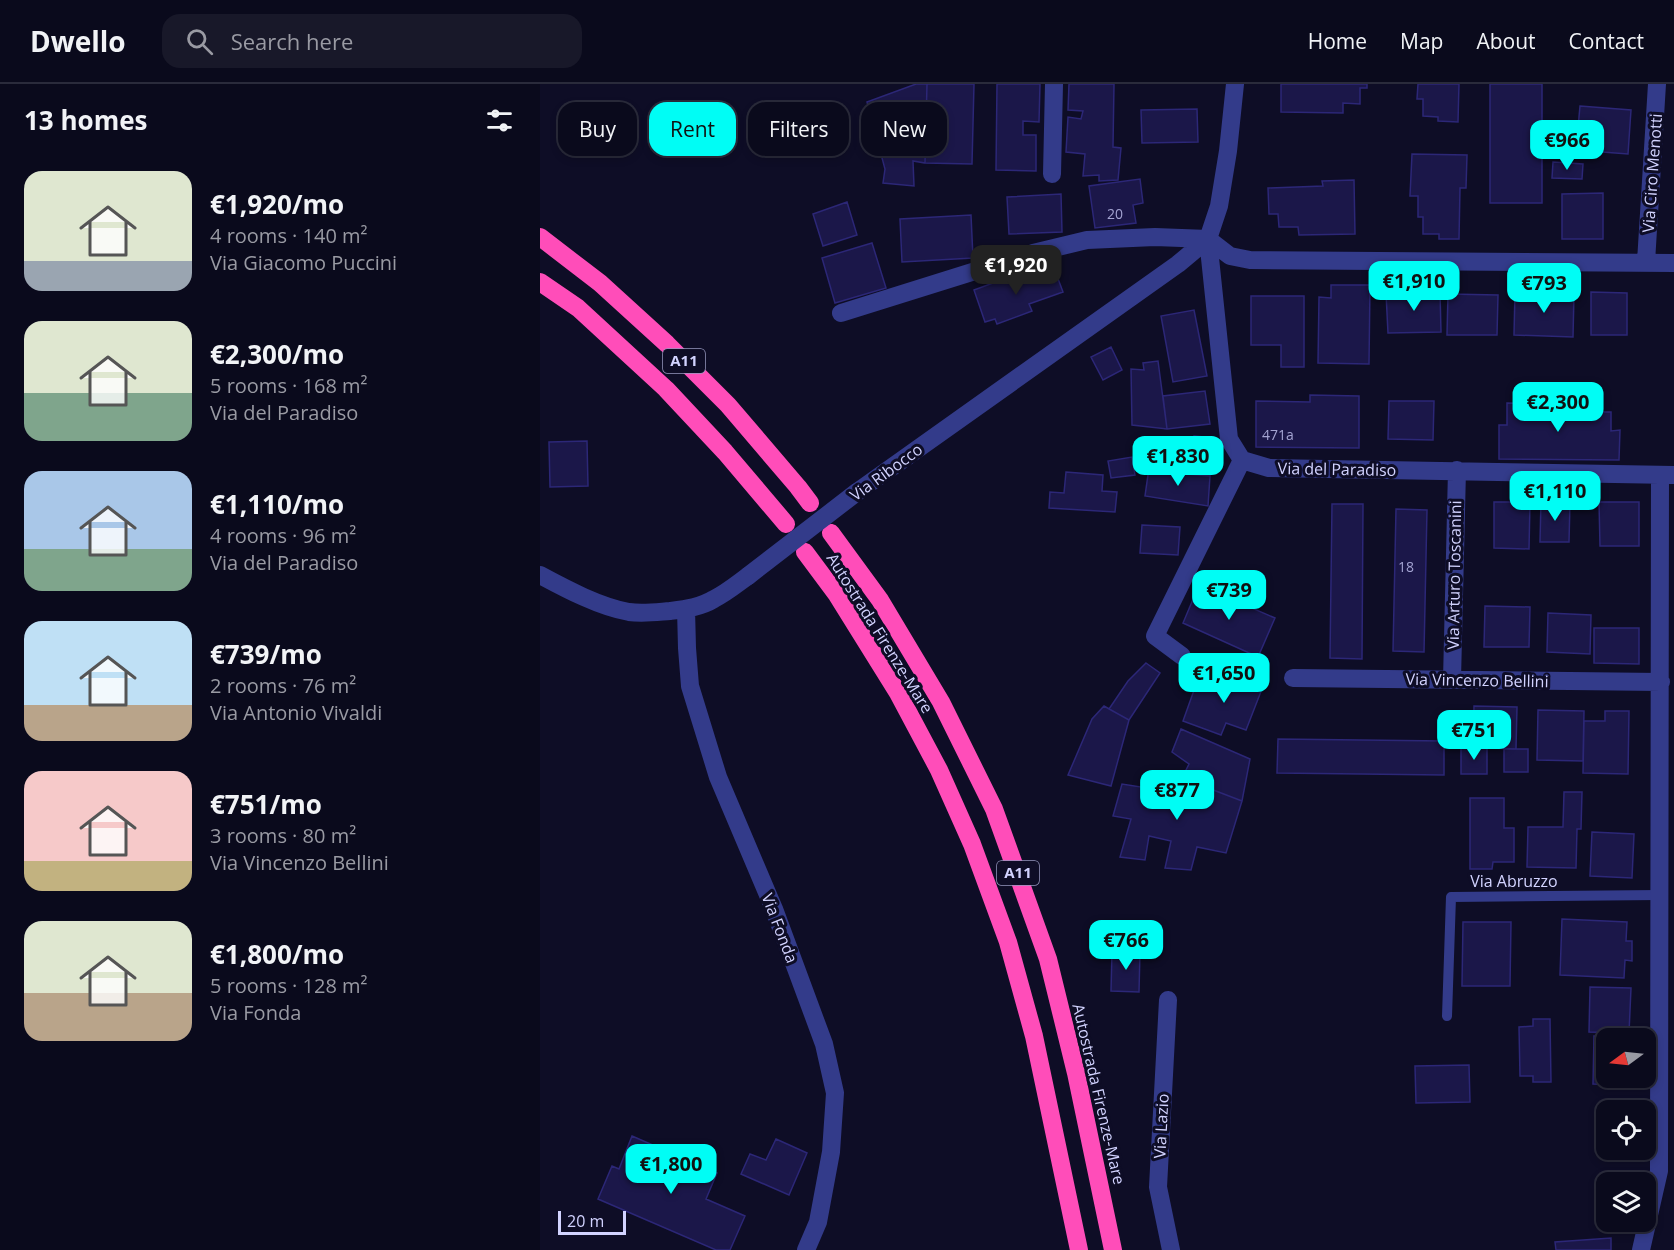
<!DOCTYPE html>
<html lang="en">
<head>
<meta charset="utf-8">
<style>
	:root { --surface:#0a0a1c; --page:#181829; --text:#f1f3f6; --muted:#999aa3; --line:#2a2b3b; --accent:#00fdf5 }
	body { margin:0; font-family:"Open Sans",sans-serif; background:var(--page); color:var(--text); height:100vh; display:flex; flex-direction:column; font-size:22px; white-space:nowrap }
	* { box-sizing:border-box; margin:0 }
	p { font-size:20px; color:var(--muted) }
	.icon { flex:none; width:33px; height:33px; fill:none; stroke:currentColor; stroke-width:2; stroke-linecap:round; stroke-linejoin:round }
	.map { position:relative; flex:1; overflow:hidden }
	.side { display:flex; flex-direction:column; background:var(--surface); width:540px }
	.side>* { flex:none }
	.guide { position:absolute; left:18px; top:18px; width:570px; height:54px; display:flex; gap:12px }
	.needle { width:39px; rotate:255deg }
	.buttons { position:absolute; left:1056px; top:944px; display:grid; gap:12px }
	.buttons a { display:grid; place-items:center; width:60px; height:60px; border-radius:12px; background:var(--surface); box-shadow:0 3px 9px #0003,0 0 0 2px var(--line); font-size:30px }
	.scale { position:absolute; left:18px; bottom:15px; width:68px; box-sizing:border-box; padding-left:6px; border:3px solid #d2d3ff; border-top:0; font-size:16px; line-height:21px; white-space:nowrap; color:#d2d3ff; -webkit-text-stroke:4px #0e0d26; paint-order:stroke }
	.price { position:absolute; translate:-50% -51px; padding:0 14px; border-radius:12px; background:var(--accent); color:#111; font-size:20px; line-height:39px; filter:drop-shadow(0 2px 3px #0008) }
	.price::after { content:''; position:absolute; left:50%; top:36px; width:18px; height:14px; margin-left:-9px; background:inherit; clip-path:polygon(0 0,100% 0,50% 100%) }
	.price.on { background:#222; color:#fff }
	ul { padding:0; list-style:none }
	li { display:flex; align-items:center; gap:18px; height:150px; padding:0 24px }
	li span { display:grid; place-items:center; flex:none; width:168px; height:120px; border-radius:18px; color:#555 }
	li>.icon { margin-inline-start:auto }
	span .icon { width:72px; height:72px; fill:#fffc; stroke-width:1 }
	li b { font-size:26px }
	h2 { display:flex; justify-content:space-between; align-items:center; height:72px; padding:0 24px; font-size:26px }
	.pill { padding:0 21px; border-radius:18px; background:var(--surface); box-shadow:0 3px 9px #0003,0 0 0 2px var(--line); font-size:21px; line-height:54px }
	.pill.on { background:var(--accent); color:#111 }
	header { display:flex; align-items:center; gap:36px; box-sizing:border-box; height:84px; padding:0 30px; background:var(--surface); border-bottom:2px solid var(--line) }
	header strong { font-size:28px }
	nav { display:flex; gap:33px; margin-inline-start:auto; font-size:21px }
	.search { width:420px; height:54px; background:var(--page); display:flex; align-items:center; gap:15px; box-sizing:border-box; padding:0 21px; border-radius:18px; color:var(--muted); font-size:22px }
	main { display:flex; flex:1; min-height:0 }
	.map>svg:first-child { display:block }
	.building { fill:#1b1749; stroke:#2c2777; stroke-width:1.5 }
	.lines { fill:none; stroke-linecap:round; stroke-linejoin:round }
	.lane { stroke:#333b8a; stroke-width:10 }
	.street { stroke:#333b8a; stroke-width:18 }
	.highway { stroke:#ff4db9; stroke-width:18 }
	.street-bridge { stroke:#333b8a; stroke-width:18 }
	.labels { text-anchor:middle; stroke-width:6; stroke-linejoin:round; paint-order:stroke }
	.number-label { font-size:14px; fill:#a4a4d2 }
	.shield { fill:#0e0d26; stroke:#9798be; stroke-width:1.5 }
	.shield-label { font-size:15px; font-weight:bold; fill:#d2d3ff }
	.street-label { font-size:16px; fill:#d2d3ff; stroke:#0e0d26 }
</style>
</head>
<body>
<header>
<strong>Dwello</strong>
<div class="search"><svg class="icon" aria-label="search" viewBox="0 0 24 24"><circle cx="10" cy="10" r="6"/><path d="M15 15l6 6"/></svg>Search here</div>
<nav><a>Home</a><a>Map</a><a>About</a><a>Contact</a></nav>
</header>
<main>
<section class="side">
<h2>13 homes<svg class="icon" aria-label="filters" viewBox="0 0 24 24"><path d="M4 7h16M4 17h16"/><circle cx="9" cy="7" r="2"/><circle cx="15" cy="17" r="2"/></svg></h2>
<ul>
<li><span style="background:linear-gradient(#dfe7d0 75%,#9aa5b1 0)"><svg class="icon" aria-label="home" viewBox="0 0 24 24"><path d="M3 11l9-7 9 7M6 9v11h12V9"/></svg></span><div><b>€1,920/mo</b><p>4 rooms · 140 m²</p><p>Via Giacomo Puccini</p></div></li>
<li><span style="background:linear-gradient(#dfe7d0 60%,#7fa58c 0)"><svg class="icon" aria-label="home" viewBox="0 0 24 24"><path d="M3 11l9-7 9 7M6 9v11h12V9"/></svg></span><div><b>€2,300/mo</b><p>5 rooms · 168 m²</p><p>Via del Paradiso</p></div></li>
<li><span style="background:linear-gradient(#a9c7e8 65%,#7fa58c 0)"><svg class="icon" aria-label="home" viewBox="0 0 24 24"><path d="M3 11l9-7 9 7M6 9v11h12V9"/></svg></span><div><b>€1,110/mo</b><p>4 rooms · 96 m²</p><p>Via del Paradiso</p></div></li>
<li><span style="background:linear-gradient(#bfe0f5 70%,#b9a48a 0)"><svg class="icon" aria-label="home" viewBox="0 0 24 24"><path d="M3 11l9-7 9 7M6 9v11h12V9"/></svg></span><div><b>€739/mo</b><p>2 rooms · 76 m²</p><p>Via Antonio Vivaldi</p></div></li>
<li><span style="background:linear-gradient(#f6c9c9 75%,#c2b280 0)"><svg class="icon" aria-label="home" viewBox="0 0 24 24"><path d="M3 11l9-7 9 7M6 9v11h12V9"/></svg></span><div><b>€751/mo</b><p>3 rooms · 80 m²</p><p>Via Vincenzo Bellini</p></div></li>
<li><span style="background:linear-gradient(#dfe7d0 60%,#b9a48a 0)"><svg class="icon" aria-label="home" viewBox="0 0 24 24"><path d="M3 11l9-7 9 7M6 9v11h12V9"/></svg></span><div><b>€1,800/mo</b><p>5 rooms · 128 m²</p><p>Via Fonda</p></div></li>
</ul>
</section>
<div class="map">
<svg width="1134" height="1166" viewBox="0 0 1134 1166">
	<rect width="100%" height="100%" fill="#0e0d26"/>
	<path class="building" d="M376 0H387L385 79 373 77 374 102 343 99 345 85 327 18Z
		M387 0H434L432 80 385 79Z
		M457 0H500L499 38 483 37V51H496V87L456 86Z
		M529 0H574L573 63 581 64 578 96 559 97V91L543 92 545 70 526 68 528 33 541 35 543 27 528 26Z
		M741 0H827V4H820V20L803 19V29L741 28Z
		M878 0H919L918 38 898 37V33L883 32V15H877Z
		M950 0H1002V119H950Z
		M1040 22 1091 26 1088 70 1036 66Z
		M657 25 658 58 602 59 601 26Z
		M872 70 927 71 926 104H920L919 155H899V150H883V133H878V112H870Z
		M1013 78 1043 80 1042 95 1012 94Z
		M600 95 603 119 593 121 596 139 555 144 549 102Z
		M814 96 815 150 759 151 758 143H739L738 130H729L728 104 783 102 782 97Z
		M1063 109V155H1022V110Z
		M521 110 522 148 469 150 467 113Z
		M307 118 317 151 283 162 273 130Z
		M431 131 433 174 362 178 360 135Z
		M332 159 346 204 295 219 282 174Z
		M514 184 523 208 489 220 492 227 457 240 455 235 445 238 434 206 472 192 475 199Z
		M791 201H830L829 280 778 279 779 213 791 214Z
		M900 208 901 248 848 249 846 209Z
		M975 208 1034 210 1033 253 974 251Z
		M1051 208 1087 209V251H1051Z
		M908 210 958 211 957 251H907Z
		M711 212H764V283H741V261H711Z
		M654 226 667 292 633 298 621 232Z
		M571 263 582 286 563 296 551 273Z
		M618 277 627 345 592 341 591 285 604 286 603 279Z
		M665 307 670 340 627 345 623 312Z
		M770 311 819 312V364L716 363V317L770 318Z
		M849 317H894L893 356 848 355Z
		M967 319 1049 320V328H1071V347L1080 346 1079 376 959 375V341H967Z
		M654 352 674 354 670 392 634 389 638 357 653 359Z
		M599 354 638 357 637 374 598 371Z
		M47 357 48 402 10 403 9 358Z
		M592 373 595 391 571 394 568 377Z
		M609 384 634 389 670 392 668 422 605 412Z
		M526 388 563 391 562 407 577 408 575 428 509 424 510 408 524 409Z
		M1001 417 1030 418 1029 458H1000Z
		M954 418H990L989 465 954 464Z
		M1059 418H1099V462H1060Z
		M792 420H823L822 575 790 574Z
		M856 425 887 426 884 568 853 567Z
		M602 441 640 443 638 471 600 469Z
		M659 501 735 534 718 573 643 539Z
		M945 522 990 523 989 563H944Z
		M1008 529 1051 531 1050 570 1007 568Z
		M1054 544H1099V580L1054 579Z
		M606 579 620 589 589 636 569 625 588 597Z
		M711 586 727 592 706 646 686 639 681 651 643 637 658 595 691 607 693 600 705 605Z
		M564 622 589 636 571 702 528 691 552 635Z
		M934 622 977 623 976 665 933 663Z
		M998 626 1044 627 1043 677 997 676Z
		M1065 627H1089L1088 690 1043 689 1044 637H1065Z
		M641 645 710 675 702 717 642 694 649 680 632 668Z
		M738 655 904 657V691L737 689Z
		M921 663H947V690H921Z
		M964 665H988V688H964Z
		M642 694 702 717 686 769 657 763 651 786 625 784 631 757 609 752 605 776 580 773 591 735 573 732 582 700 639 709Z
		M1024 708H1042L1041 745H1037L1036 784 987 783 988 743H1023Z
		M930 714H964V744H974V778H953L952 785H930Z
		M1052 748 1094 750 1092 794 1050 792Z
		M1022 835 1087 838 1086 857H1092V877L1085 876 1084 894 1020 891Z
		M923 838H971L970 902H922Z
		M572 867H600L599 908 571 907Z
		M1050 903 1091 904 1089 949 1049 948Z
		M993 935H1010L1011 998H993V992H980L979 943 993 942Z
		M1054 952 1092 953V954H1066V993H1091V1001L1053 1000Z
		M929 981 930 1018 876 1019 875 982Z
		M92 1052 177 1089 166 1115 205 1132 190 1166H176L58 1115 72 1082 79 1085Z
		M236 1055 267 1069 249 1111 201 1090 210 1070 226 1076Z
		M1071 1154V1166H1016L1015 1158Z"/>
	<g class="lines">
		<path class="lane" d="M907 932 911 813 1120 811"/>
		<path class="street" d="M695 0 688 67 679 122 668 155 689 355 702 376 729 384 1134 391
			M512 90 514 0
			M668 155 690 172 710 176 1134 179
			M1106 178 1117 0
			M301 229 493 169 547 156 615 153 668 155
			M317 408 638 180 668 155
			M0 491C26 505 60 523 89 528 103 530 117 528 130 527 145 525 161 523 174 515 186 509 197 500 208 492
			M146 525 147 564 150 602 178 693 234 825 284 960 295 1009 291 1068 278 1138 266 1166
			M642 572 615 552 702 376
			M753 594 1121 598
			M912 596 917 386
			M628 916 618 1103 631 1166
			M1101 1166 1119 1087 1120 391"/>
		<path class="highway" d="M0 153 60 199 127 260 188 321 258 403 270 419
			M0 198 38 224 126 305 185 368 246 440
			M291 449 340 516 401 618 454 725 508 875 536 989 573 1166
			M265 468 297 511 358 609 399 686 432 760 468 858 494 952 539 1166"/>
		<path class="street-bridge" d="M208 492 317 408"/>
	</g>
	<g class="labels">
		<g class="number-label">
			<text x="575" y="135">20</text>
			<text x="738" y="356">471a</text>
			<text x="866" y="488">18</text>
		</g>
		<g class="shield">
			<rect x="123" y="265" width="42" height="24" rx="4.5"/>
			<rect x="457" y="777" width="42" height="24" rx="4.5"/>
		</g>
		<g class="shield-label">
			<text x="144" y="282">A11</text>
			<text x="478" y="794">A11</text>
		</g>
		<g class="street-label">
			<text transform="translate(1112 89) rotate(-86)" y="6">Via Ciro Menotti</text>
			<text transform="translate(797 385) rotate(1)" y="6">Via del Paradiso</text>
			<text transform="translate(346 388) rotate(-36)" y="6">Via Ribocco</text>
			<text transform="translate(914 491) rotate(-89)" y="6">Via Arturo Toscanini</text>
			<text transform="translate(340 549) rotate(58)" y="6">Autostrada Firenze-Mare</text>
			<text transform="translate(937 596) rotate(1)" y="6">Via Vincenzo Bellini</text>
			<text x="974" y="803">Via Abruzzo</text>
			<text transform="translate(240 844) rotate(69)" y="6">Via Fonda</text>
			<text transform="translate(559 1010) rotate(77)" y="6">Autostrada Firenze-Mare</text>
			<text transform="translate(621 1042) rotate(-87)" y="6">Via Lazio</text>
		</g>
	</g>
</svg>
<div class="buttons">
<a><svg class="needle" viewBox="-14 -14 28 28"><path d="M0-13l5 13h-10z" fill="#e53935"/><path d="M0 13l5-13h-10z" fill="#999aa3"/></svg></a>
<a><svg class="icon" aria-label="locate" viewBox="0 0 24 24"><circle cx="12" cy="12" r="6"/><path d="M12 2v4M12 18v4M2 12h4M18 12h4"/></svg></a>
<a><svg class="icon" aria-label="layers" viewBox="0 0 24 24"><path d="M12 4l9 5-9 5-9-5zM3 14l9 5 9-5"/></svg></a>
</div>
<div class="scale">20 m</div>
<b class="price" style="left:1027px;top:87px">€966</b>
<b class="price on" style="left:476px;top:212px">€1,920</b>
<b class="price" style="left:874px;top:228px">€1,910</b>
<b class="price" style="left:1004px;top:230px">€793</b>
<b class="price" style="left:1018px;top:349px">€2,300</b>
<b class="price" style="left:638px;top:403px">€1,830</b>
<b class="price" style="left:1015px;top:438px">€1,110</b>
<b class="price" style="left:689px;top:537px">€739</b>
<b class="price" style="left:684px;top:620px">€1,650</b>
<b class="price" style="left:934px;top:677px">€751</b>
<b class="price" style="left:637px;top:737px">€877</b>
<b class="price" style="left:586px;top:887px">€766</b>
<b class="price" style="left:131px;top:1111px">€1,800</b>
<div class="guide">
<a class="pill">Buy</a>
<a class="pill on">Rent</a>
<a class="pill">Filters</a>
<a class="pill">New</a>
</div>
</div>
</main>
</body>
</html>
